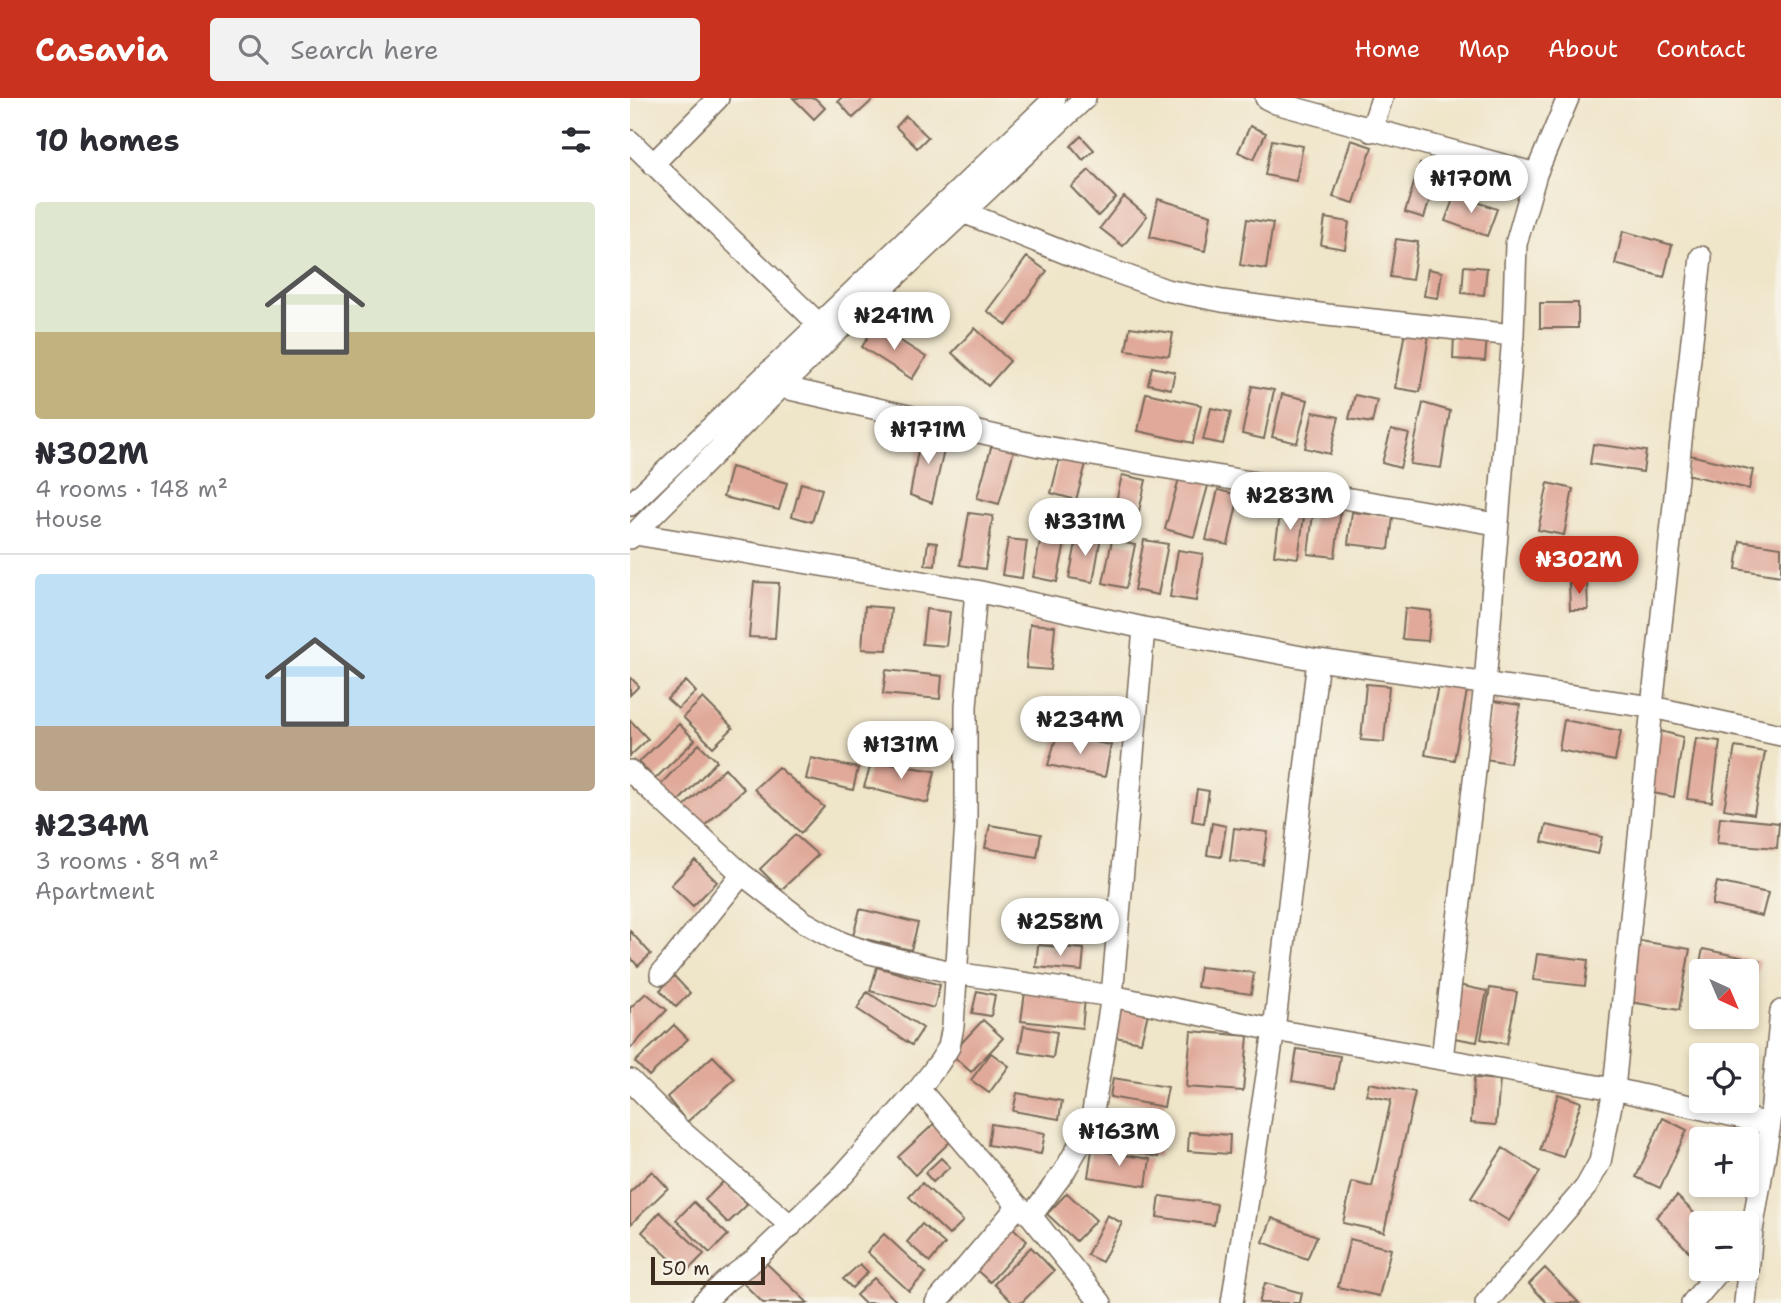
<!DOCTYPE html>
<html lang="en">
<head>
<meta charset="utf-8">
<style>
	:root { --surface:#fff; --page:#f2f2f3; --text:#2b2b33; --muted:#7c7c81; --line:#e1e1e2; --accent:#c8321e }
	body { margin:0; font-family:"Shantell Sans",sans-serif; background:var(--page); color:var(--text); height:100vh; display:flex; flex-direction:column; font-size:26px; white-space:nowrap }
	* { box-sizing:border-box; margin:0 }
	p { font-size:23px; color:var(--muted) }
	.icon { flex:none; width:38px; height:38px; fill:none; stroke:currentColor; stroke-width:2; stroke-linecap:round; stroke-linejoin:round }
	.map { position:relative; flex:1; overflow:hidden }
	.details { display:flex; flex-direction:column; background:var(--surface); width:630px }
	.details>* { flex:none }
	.needle { width:46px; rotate:136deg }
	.tools { position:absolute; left:1059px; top:861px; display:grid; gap:14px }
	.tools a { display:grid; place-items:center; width:70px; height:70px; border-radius:7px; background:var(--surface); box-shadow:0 4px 10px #0003; font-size:35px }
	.scale { position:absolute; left:21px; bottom:18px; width:114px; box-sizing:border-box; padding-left:7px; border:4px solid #3b2a1e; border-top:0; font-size:19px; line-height:24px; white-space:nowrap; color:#3b2a1e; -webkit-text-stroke:5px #f7f3e8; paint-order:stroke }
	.price { position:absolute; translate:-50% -60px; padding:0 16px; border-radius:24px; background:#fff; color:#222; font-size:23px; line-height:46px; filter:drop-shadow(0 2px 4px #0008) }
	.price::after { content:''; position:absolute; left:50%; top:42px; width:21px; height:16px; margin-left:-10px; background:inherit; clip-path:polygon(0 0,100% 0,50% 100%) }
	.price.active { background:var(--accent); color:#fff }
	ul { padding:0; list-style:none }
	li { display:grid; align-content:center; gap:14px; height:371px; padding:0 35px }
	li+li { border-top:2px solid var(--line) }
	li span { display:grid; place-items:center; height:217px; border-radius:7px; color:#555 }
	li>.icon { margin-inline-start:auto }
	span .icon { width:126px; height:126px; fill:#fffc; stroke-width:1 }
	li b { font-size:30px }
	h2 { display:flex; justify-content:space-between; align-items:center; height:84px; padding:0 35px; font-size:30px }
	header { display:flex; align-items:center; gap:42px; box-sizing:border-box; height:98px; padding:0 35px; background:var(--accent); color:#fff }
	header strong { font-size:33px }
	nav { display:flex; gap:38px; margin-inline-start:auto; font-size:24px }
	.search { width:490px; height:63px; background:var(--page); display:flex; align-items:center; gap:18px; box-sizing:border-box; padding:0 24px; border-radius:7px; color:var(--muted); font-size:26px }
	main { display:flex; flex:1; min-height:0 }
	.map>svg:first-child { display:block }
	.building { fill:#e0a99a }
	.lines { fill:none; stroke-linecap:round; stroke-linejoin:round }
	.minor-casing { stroke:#7a6b5a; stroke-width:24 }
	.minor { stroke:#fff; stroke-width:21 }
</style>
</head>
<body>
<header>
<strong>Casavia</strong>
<div class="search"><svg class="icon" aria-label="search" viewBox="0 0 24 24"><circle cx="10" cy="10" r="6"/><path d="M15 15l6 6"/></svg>Search here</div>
<nav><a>Home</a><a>Map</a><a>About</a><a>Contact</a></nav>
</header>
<main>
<section class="details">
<h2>10 homes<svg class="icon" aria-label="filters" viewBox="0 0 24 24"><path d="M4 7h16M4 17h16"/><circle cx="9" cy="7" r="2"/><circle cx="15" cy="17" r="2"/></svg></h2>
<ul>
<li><span style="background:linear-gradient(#dfe7d0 60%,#c2b280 0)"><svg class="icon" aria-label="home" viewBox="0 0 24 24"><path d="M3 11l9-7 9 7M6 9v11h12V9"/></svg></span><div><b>₦302M</b><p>4 rooms · 148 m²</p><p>House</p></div></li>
<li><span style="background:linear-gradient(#bfe0f5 70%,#b9a48a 0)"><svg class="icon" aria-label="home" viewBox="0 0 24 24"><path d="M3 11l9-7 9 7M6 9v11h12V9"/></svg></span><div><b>₦234M</b><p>3 rooms · 89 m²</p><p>Apartment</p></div></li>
</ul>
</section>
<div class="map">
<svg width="1151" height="1205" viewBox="0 0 1151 1205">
	<rect width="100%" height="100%" fill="#f7f3e8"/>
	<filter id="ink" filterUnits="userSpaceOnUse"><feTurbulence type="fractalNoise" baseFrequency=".0143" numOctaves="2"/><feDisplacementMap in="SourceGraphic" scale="14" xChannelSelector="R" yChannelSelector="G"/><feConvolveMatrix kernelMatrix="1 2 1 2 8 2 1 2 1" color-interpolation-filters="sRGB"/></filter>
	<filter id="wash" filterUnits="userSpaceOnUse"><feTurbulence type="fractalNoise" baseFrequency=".00686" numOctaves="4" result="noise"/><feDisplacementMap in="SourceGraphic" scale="28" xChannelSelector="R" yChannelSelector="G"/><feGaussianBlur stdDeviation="1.57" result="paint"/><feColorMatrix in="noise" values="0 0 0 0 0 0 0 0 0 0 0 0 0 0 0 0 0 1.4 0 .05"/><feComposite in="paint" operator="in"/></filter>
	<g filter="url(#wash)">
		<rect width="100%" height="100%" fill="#efe5c9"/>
		<g id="blocks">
			<path class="building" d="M163 0H185L195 10 184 21Z
				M211 0H245L223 20 208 3Z
				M276 18 298 39 287 50 266 29Z
				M620 28 636 35 624 61 608 54Z
				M451 38 464 52 453 62 441 48Z
				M642 42 673 48 666 83 635 77Z
				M721 42 742 49 724 105 703 99Z
				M790 66 809 71 794 120 775 114Z
				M459 72 486 100 468 118 441 89Z
				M825 96 867 111 857 138 815 123Z
				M494 99 517 118 493 148 470 130Z
				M528 101 581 117 575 153 520 139Z
				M695 120 719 124 715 151 691 147Z
				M617 121 643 125 636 171 610 167Z
				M993 133 1042 147 1034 179 985 166Z
				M766 141 788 144 782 182 760 179Z
				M397 159 417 173 377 227 357 213Z
				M834 168 857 170 854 197 832 195Z
				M798 171 812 174 808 200 794 198Z
				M910 205H948V230H910Z
				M245 227 296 259 282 281 232 249Z
				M500 229 543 235 539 258 496 252Z
				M345 230 380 263 358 288 322 255Z
				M775 233 799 237 790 294 765 290Z
				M824 236 857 238 855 263 823 261Z
				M522 269 545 274 541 291 518 286Z
				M622 288 644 292 634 341 612 336Z
				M516 295 571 307 563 345 508 333Z
				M652 296 678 302 667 345 642 339Z
				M725 297 747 302 742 325 719 321Z
				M793 305 820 313 811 370 780 366Z
				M581 310 601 314 593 346 573 342Z
				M683 314 709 319 700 356 675 350Z
				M761 332 779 336 770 370 752 365Z
				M291 335 317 339 302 405 280 397Z
				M362 346 384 352 369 406 347 400Z
				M963 346 1016 353 1013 374 960 366Z
				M1060 357 1123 372 1119 391 1056 376Z
				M430 359 456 366 446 402 421 395Z
				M101 369 157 385 149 412 93 399Z
				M492 377 516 382 505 431 481 426Z
				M550 377 579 384 564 439 535 431Z
				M171 385 192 391 182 424 162 418Z
				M918 385 943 391 934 437 908 432Z
				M588 392 609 397 598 447 576 442Z
				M685 400 712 402 705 459 678 456Z
				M651 409 675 412 668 460 644 457Z
				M722 414 763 419 759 451 718 446Z
				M339 415 363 418 355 471 330 467Z
				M413 430 437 435 427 484 403 479Z
				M448 435 471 439 463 484 439 480Z
				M378 441 397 443 392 480 372 477Z
				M482 442 505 447 496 490 473 485Z
				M514 442 538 446 528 497 504 492Z
				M1110 443 1151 449V478L1106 471Z
				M298 444 307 445 305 468 295 467Z
				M548 452 573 456 566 503 540 499Z
				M124 484 149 485 145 540 119 539Z
				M957 484 958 512H940L939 485Z
				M235 508 261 510 257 552 232 551Z
				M775 510 801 513 798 543 772 541Z
				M296 511 320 514 316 548 292 546Z
				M400 526 425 528 421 572 396 570Z
				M256 572 312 578 310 601 253 596Z
				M0 579 9 588 0 597Z
				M809 582 838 588 824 662 795 657Z
				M56 583 66 594 48 611 37 601Z
				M736 586 759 588 754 644 731 642Z
				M73 600 103 630 83 649 53 619Z
				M864 603 890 607 880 665 855 661Z
				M0 622 18 641 0 658Z
				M934 622 991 633 985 663 929 652Z
				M49 626 65 642 25 681 9 664Z
				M1023 631 1053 639 1044 699 1012 693Z
				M427 637 481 647 475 679 418 667Z
				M1066 640 1090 643 1082 704 1057 701Z
				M69 646 87 663 45 707 27 690Z
				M1105 649 1135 654 1124 716 1094 711Z
				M181 660 228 670 223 692 176 681Z
				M242 663 305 673 298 705 234 689Z
				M148 669 194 709 171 735 124 691Z
				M95 670 114 691 71 731 52 710Z
				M567 691 579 693 574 725 562 723Z
				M1090 719 1149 725 1147 750 1087 745Z
				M582 725 596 728 591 759 577 757Z
				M360 727 411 736 407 759 355 750Z
				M916 727 972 739 968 756 912 744Z
				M604 730 638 734 633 767 600 763Z
				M165 737 188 757 151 792 130 771Z
				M65 762 87 784 63 808 41 787Z
				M1087 784 1138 795 1132 818 1082 807Z
				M230 811 288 825 281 852 223 838Z
				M0 833 21 856 8 868 0 859Z
				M1004 842 1060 851 1049 912 994 903Z
				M408 847 454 851 452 873 406 869Z
				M1073 851 1130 863 1123 891 1116 890V873H1071V880L1067 879Z
				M907 856 958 862 955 888 903 882Z
				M247 869 310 887 304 910 240 893Z
				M570 869 624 875 621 896 567 889Z
				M44 878 60 895 46 909 30 892Z
				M828 887 857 893 847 944 818 939Z
				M860 890 887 894 877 946 851 941Z
				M347 893 365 897 361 918 342 915Z
				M237 894 293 930 282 947 227 911Z
				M395 894 455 901 452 930 391 923Z
				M16 895 37 912 0 951V910Z
				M492 905 519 911 511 944 485 939Z
				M353 922 373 940 341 974 321 956Z
				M44 927 58 941 19 978 5 964Z
				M394 928 427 934 423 960 389 954Z
				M561 933 618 938 613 993 556 989Z
				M667 951 710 958 705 990 662 983Z
				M361 955 379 968 359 995 341 982Z
				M83 958 105 981 57 1024 37 999Z
				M483 980 538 989 534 1009 480 999Z
				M844 980 870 982 866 1027 841 1025Z
				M739 985 785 994 754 1134 713 1125 722 1084 742 1089 761 1002 736 997Z
				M387 995 432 1003 429 1021 383 1013Z
				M928 996 951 1004 933 1059 910 1052Z
				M478 1017 534 1029 528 1059 472 1047Z
				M1033 1020 1057 1032 1030 1090 1006 1079Z
				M305 1025 322 1042 285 1077 268 1059Z
				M361 1026 415 1035 411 1056 358 1047Z
				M559 1034 600 1037 599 1056 558 1053Z
				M873 1050 910 1074 879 1123 841 1100Z
				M462 1052 520 1061 516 1088 458 1079Z
				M311 1060 320 1069 303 1084 295 1075Z
				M22 1073 38 1090 0 1127V1094Z
				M94 1083 117 1107 98 1125 75 1102Z
				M292 1085 333 1123 319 1137 279 1099Z
				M437 1095 466 1122 446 1143 417 1116Z
				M530 1098 587 1106 584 1127 527 1119Z
				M1047 1098 1074 1125H1071V1160L1068 1163 1026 1119Z
				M64 1104 98 1137 80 1155 46 1122Z
				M30 1114 74 1156 55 1175 12 1134Z
				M477 1117 492 1125 472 1164 457 1157Z
				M642 1120 687 1138 677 1161 633 1144Z
				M292 1126 315 1146 300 1164 277 1144Z
				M381 1128 397 1143 360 1184 344 1170Z
				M254 1136 296 1175 279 1193 237 1154Z
				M720 1141 761 1151 749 1198 708 1189Z
				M401 1149 424 1173 391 1205H383L364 1186Z
				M133 1162 178 1205H133L112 1184Z
				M230 1166 238 1174 222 1190 213 1181Z
				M915 1170 949 1205H917L899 1186Z
				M244 1180 268 1205H234L226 1197Z
				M635 1185 672 1195 670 1205H629Z"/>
		</g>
	</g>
	<g filter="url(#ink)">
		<use href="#blocks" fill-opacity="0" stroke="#7a6b5a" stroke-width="2"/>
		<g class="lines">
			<g class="minor-casing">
				<path id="minor" d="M636 0 646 5 906 76
					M741 33 752 0
					M0 43 197 234
					M23 66 88 0
					M333 114 461 165 536 192 592 203 697 217 883 237
					M151 289 410 348 866 426
					M0 407 425 0
					M5 436 346 493 514 530 688 562 1022 609 1151 637
					M0 440 202 238 455 0
					M0 673 112 776 174 824 210 844 240 855 325 875 482 898 644 932 984 991 1140 1026
					M31 876 112 776
					M812 961 855 586 883 237 886 146 906 76 938 0
					M0 982 49 1031 161 1128
					M289 991 388 1108 401 1118 471 1205
					M401 1118 434 1074 461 1026 482 898 514 530
					M73 1205 96 1183 124 1162 213 1077 289 991 309 965 319 949 323 928 336 723V608L346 493
					M306 1205 388 1108
					M602 1205 644 932 688 562
					M856 1205 956 1089 970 1064 984 991 1022 609 1071 159
					M1062 1205 1091 1171
					M1115 1205 1122 1133 1140 1026 1151 913"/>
			</g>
			<use href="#minor" class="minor"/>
		</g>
	</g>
</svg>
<div class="tools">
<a><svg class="needle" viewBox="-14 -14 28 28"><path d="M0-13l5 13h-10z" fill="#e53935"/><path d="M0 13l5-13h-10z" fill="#7c7c81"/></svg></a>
<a><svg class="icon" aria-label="locate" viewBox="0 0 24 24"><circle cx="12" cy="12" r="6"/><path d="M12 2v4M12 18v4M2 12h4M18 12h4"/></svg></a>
<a>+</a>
<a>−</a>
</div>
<div class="scale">50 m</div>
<b class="price" style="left:841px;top:117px">₦170M</b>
<b class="price" style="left:264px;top:254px">₦241M</b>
<b class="price" style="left:298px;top:368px">₦171M</b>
<b class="price" style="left:660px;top:434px">₦283M</b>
<b class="price" style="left:455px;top:460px">₦331M</b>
<b class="price active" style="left:949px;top:498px">₦302M</b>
<b class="price" style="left:450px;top:658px">₦234M</b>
<b class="price" style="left:271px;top:683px">₦131M</b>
<b class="price" style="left:430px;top:860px">₦258M</b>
<b class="price" style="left:489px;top:1070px">₦163M</b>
</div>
</main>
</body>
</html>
